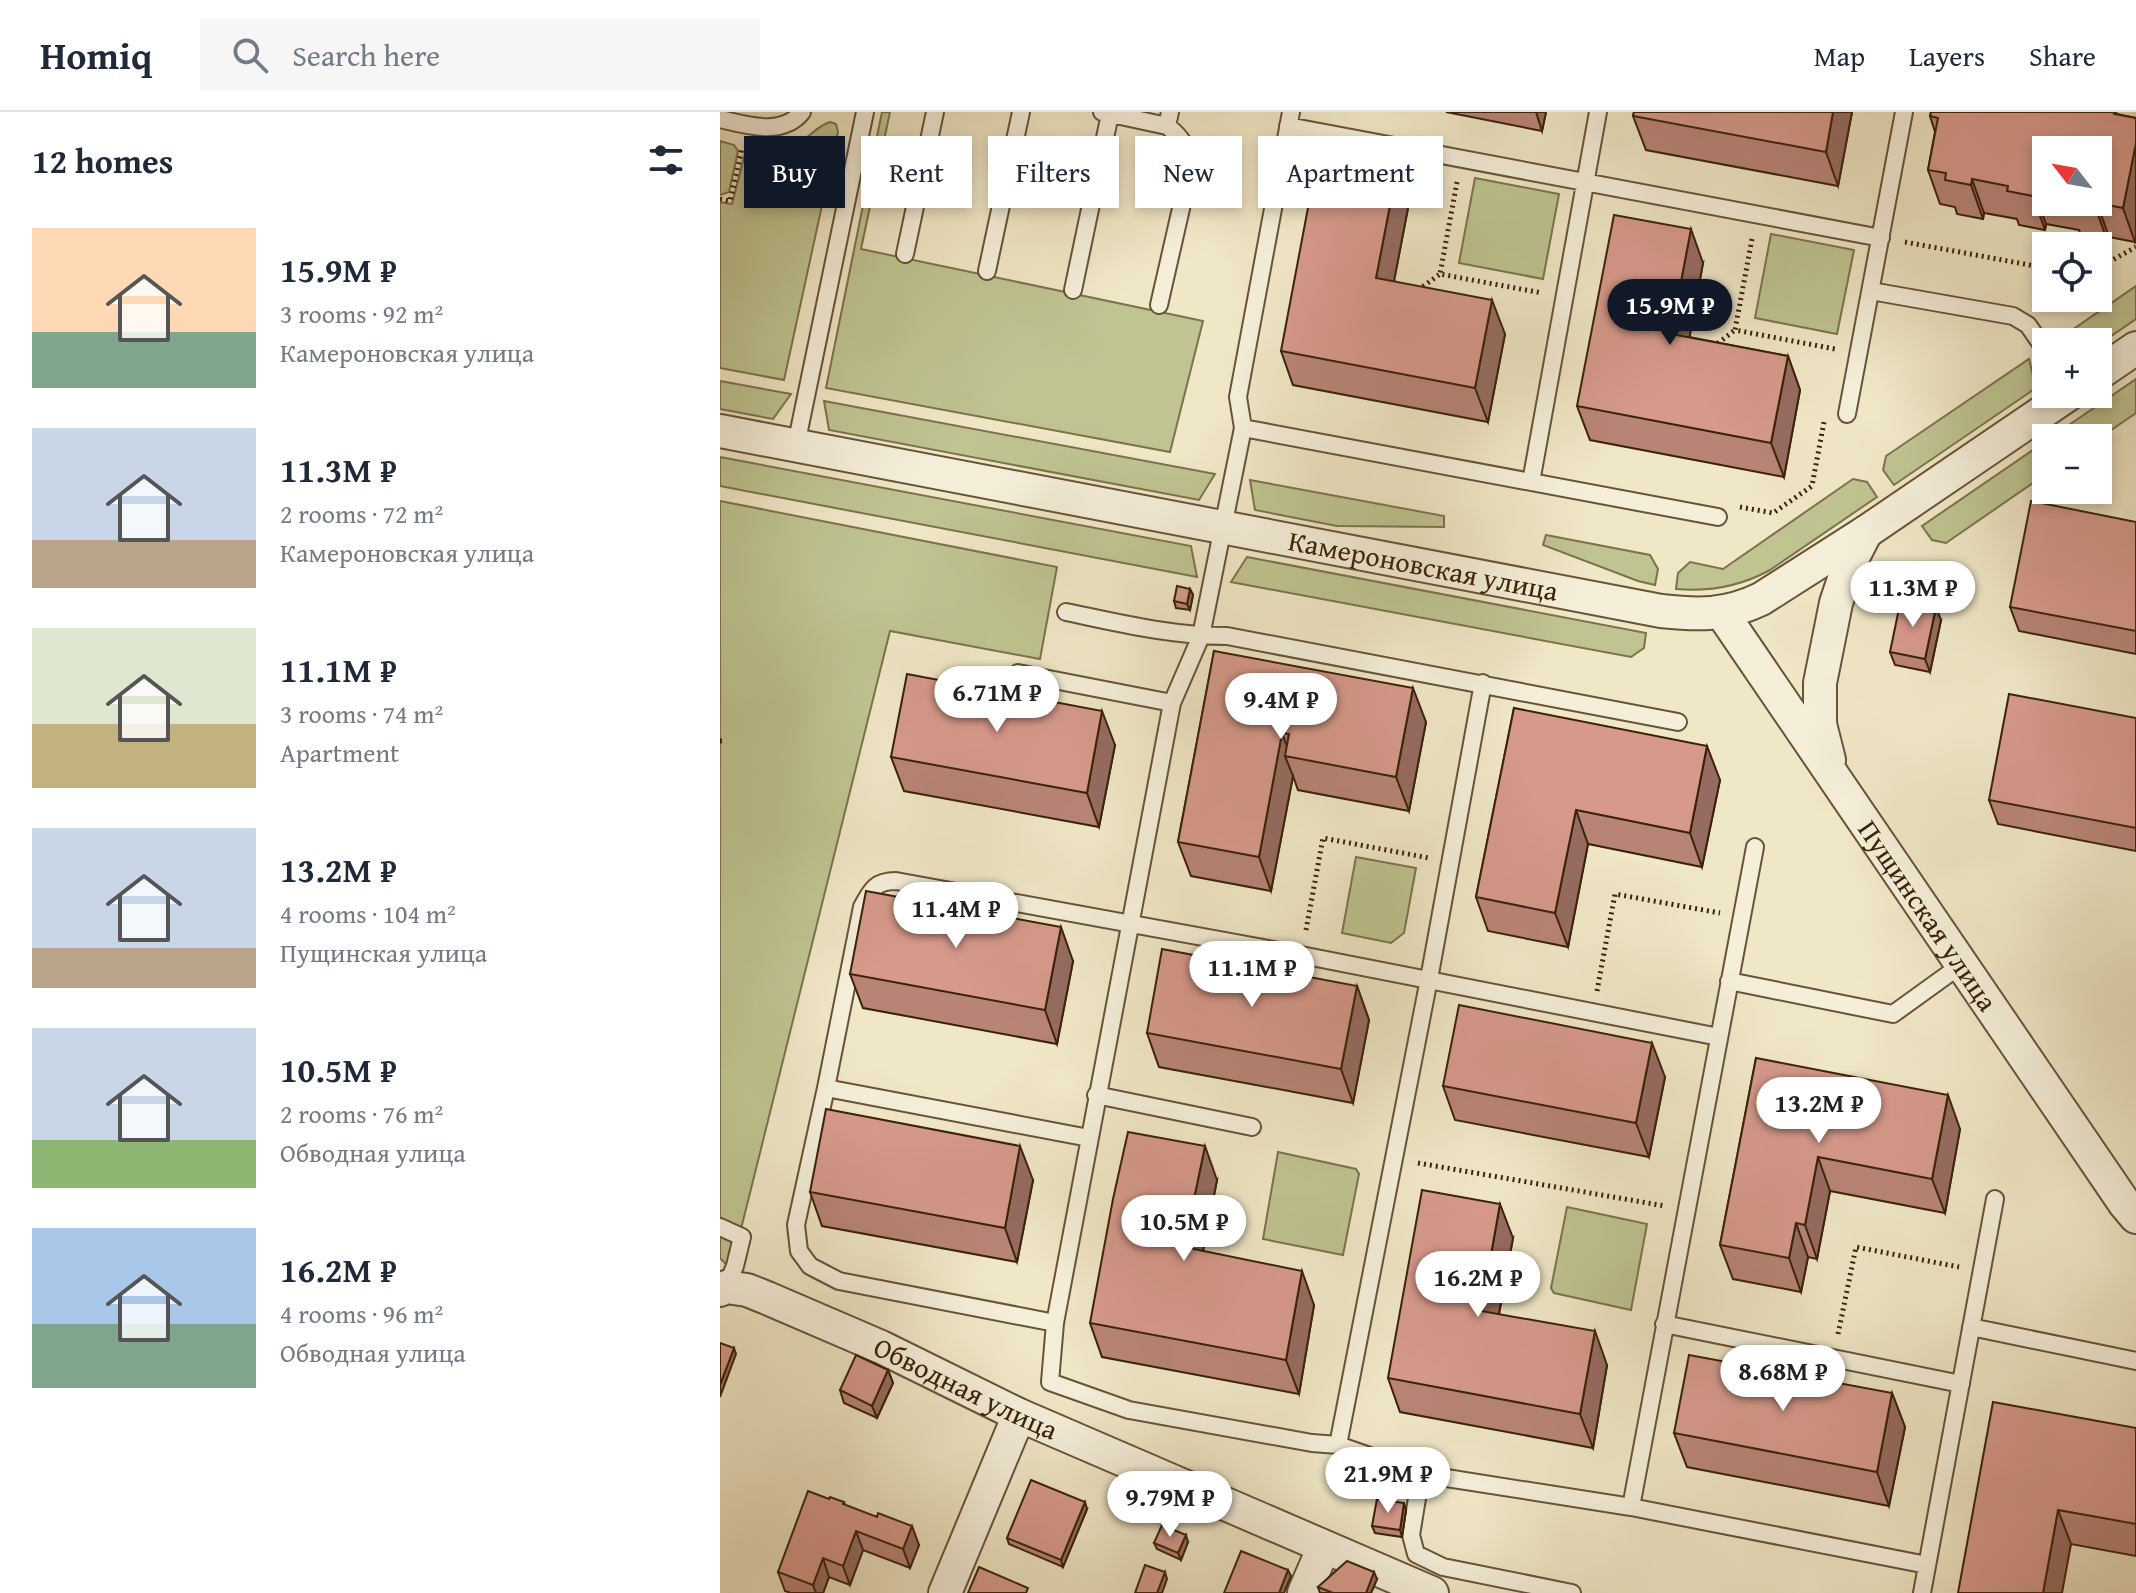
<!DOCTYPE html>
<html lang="en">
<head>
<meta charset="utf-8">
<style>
	:root { --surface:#fff; --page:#f6f6f7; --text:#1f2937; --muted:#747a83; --line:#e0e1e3; --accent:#111827 }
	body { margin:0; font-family:"Gentium Book Plus",serif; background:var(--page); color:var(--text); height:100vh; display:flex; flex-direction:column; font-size:30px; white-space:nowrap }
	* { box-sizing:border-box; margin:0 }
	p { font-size:26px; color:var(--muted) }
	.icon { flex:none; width:44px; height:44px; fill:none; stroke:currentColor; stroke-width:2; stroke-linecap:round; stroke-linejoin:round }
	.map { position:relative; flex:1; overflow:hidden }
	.drawer { display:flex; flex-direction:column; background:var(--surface); width:720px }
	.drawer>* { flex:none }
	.hud { position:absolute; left:24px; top:24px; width:760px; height:72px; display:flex; gap:16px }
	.needle { width:52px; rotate:301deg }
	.tools { position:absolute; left:1312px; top:24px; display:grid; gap:16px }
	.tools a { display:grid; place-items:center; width:80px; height:80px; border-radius:0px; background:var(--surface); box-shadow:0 4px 12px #0003; font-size:40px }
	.price { position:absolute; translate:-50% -68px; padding:0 18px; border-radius:28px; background:#fff; color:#222; font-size:26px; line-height:52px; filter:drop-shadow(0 2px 4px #0008) }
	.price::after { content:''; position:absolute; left:50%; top:48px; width:24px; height:18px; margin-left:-12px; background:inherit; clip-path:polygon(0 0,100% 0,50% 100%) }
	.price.active { background:var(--accent); color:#fff }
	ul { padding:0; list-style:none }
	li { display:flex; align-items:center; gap:24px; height:200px; padding:0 32px }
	li span { display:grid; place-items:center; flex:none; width:224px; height:160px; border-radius:0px; color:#555 }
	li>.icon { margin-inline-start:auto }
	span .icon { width:96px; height:96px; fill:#fffc; stroke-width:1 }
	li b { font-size:34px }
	h2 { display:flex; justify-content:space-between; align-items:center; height:96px; padding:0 32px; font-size:34px }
	.tag { padding:0 28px; border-radius:0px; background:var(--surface); box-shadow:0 4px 12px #0003; font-size:28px; line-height:72px }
	.tag.active { background:var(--accent); color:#fff }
	header { display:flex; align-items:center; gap:48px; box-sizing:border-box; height:112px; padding:0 40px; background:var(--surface); border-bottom:2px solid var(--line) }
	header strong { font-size:38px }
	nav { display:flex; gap:44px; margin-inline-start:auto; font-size:28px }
	.search { width:560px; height:72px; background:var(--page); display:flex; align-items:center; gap:20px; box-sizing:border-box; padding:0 28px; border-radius:0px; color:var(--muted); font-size:30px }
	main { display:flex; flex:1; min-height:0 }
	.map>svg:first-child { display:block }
	.green { fill:#bfc491; stroke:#7c734c; stroke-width:2 }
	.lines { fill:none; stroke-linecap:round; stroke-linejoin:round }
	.service-casing { stroke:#685338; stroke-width:20 }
	.minor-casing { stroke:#685338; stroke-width:36 }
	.path { stroke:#3a2208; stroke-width:5; stroke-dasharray:2 4; stroke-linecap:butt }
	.service { stroke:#f5efda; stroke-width:16 }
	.minor { stroke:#f5efda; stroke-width:32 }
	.wall { fill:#b88478; stroke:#3a2208; stroke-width:2; fill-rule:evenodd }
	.shaded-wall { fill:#966b61; stroke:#3a2208; stroke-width:2 }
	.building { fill:#d6998b; stroke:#3a2208; stroke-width:2 }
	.labels { text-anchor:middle; stroke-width:6; stroke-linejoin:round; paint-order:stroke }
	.street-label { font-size:28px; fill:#3a2208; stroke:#f5efda }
</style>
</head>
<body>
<header>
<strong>Homiq</strong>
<div class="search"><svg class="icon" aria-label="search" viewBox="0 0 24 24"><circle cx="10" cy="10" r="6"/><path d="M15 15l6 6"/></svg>Search here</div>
<nav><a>Map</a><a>Layers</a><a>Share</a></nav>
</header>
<main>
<section class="drawer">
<h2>12 homes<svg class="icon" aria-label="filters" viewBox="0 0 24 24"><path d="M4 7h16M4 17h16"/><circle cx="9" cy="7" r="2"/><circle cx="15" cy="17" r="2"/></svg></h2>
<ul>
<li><span style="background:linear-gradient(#ffd9b3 65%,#7fa58c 0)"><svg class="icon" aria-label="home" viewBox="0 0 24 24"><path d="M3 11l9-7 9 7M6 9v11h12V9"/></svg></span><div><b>15.9M ₽</b><p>3 rooms · 92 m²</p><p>Камероновская улица</p></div></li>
<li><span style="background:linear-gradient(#c9d6e8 70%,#b9a48a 0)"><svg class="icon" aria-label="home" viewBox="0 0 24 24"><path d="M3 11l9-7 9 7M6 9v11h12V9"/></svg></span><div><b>11.3M ₽</b><p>2 rooms · 72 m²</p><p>Камероновская улица</p></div></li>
<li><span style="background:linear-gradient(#dfe7d0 60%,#c2b280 0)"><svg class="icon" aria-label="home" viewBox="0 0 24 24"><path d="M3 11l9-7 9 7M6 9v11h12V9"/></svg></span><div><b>11.1M ₽</b><p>3 rooms · 74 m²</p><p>Apartment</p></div></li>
<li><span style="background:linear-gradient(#c9d6e8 75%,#b9a48a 0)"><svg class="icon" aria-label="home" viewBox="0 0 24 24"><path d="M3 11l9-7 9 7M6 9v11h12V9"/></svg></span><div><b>13.2M ₽</b><p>4 rooms · 104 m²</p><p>Пущинская улица</p></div></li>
<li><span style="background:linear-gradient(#c9d6e8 70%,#8fb573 0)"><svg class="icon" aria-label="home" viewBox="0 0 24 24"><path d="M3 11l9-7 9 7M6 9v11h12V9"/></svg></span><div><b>10.5M ₽</b><p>2 rooms · 76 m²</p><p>Обводная улица</p></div></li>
<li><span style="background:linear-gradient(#a9c7e8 60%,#7fa58c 0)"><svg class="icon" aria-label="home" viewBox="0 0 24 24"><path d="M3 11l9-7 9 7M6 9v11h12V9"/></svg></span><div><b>16.2M ₽</b><p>4 rooms · 96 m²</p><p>Обводная улица</p></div></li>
</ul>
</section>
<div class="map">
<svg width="1416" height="1481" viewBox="0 0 1416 1481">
	<rect width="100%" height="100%" fill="#f0e7c6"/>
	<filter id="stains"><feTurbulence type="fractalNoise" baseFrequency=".0025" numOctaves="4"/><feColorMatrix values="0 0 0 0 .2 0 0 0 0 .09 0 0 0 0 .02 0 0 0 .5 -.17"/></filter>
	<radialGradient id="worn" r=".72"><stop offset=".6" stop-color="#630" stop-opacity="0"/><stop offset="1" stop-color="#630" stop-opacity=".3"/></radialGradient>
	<path class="green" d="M162 0H170L141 137 483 209 450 340 106 276Z
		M110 10 116 12 118 20 64 268 0 256V90L12 92 25 41C37 34 54 41 71 35 86 30 94 15 110 10Z
		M0 29 14 33 18 39 9 80 0 83Z
		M755 66 839 82 823 167 739 151Z
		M1051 122 1134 138 1117 222 1035 206Z
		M1416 174V207L1378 233V230H1344L1339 227Z
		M1309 247 1316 276 1174 373 1163 358 1166 344Z
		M1416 267V301L1378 327 1330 326Z
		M0 269 71 282 53 307 0 297Z
		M104 289 495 362 479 388 109 318Z
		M1326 329V362L1226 431 1212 428 1202 414Z
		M0 345 471 434 477 465 0 374Z
		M1133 367 1147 370 1157 385 1050 458C1021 474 989 480 956 477L958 461 970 450 1003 457Z
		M530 368 724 404V415L617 414 535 398Z
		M0 389 337 455 320 547 170 519 11 1157 0 1146Z
		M826 423 930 443 938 457 935 473 918 469 823 433Z
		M527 445 926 521 924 536 911 545 511 470Z
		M636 745 696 756 684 821 671 831 622 821Z
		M558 1040 636 1057 639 1062 623 1143 543 1127Z
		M847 1095 927 1112 911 1198 834 1181 831 1176Z"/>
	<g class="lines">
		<g class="service-casing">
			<path id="service" d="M382 0 447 14 450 0
				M571 0 518 285 523 316 998 405
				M0 7C26 13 62 25 82 0
				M568 14 1161 126
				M185 142 215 0
				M267 159 301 0
				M353 178 390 2
				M1151 179 1293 204 1308 213 1326 239
				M439 193 470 57C468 36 463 26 447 14
				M1127 302 1184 0
				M523 316 481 524 452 591 335 1211 330 1270 409 1298 592 1331 618 1333 701 1362
				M76 333 145 0
				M811 370 878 0
				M346 500C399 511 452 524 507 524L958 610
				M298 561 452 591
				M1009 869 1173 902 1241 853
				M106 976 142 795C151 778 155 769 176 769L581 843 999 925
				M376 983 532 1015
				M0 1115 22 1125 15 1154 6 1175
				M335 1211 119 1169 90 1154 79 1139 76 1113 106 976 369 1026
				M944 1212 1241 1272
				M1251 1215 1416 1249
				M618 1333 709 867 763 571
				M911 1395 1035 735
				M852 1481 723 1455 696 1442 691 1423 701 1362 911 1395 1207 1453
				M1202 1481 1275 1087"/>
		</g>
		<g class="minor-casing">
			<g id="minor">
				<path d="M1378 262 1416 236"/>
				<path id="s1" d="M0 319 941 499C978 503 1006 504 1041 487L1146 420 1349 282"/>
				<path id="s2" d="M1002 501 1405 1092 1416 1105"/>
				<path d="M1109 648 1100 612V571L1116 491 1128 455 1146 420"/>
				<path id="s3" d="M0 1178 6 1175 27 1178 47 1186 161 1235 299 1303 712 1481"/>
				<path d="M225 1481 299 1303"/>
				<path d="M584 1481 604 1435"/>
			</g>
		</g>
		<path class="path" d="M737 70 720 162 822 181
			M0 87 10 89 22 37
			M1032 127 1015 218 1115 237
			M1185 130 1326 156
			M1378 156 1416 135
			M698 178 720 162
			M993 235 1015 218
			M1020 395 1053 401 1092 374 1104 310
			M0 629H2
			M586 818 603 726 709 746
			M877 879 895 782 1000 801
			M698 1051 945 1094
			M1118 1222 1136 1135 1239 1155"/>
		<use href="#service" class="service"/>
		<use href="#minor" class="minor"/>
	</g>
	<path class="wall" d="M726 0H826L822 19Z
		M914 0H1132L1118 74 926 38 913 4Z
		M1211 0H1396L1397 2 1416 6 1415 130 1389 125 1388 131 1362 126 1359 118 1326 112 1325 118 1299 113 1297 107 1264 101 1263 107 1237 102 1235 95 1220 92 1208 58 1215 20 1210 4ZM1326 38 1378 90H1326Z
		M688 96 674 169 785 222 768 310 573 273 561 239Z
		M983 151 969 225 1068 244 1080 278 1064 365 870 328 857 294Z
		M1416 410V542L1299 519 1290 495Z
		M470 477 473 483 470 498 456 496 454 489Z
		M1221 508 1210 560 1175 553 1170 540Z
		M494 539 706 610 689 699 578 678 573 664 551 779 471 764 458 730Z
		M794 596 1000 668 982 755 868 732 848 835 768 819 756 785Z
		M1416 606V739L1278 712 1269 688Z
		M395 633 379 715 184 679 171 645Z
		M353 849 337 932 143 896 130 862Z
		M637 874 649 908 633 991 439 955 427 921Z
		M1036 946 1240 1017 1225 1101 1110 1079 1097 1147 1088 1145 1081 1180 1013 1167 1000 1133Z
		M945 965 929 1045 735 1008 723 974Z
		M313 1068 297 1150 102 1114 90 1080Z
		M497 1068 483 1139 594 1193 579 1282 382 1245 370 1211Z
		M793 1126 779 1202 887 1253 873 1336 680 1300 668 1266Z
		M168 1258 173 1271 157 1306 124 1291 120 1278Z
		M1172 1281 1185 1315 1169 1394 967 1355 954 1321Z
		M1416 1316V1444L1351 1432 1238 1481Z
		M109 1387 124 1390 125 1393 199 1433 190 1456 143 1438 130 1473 109 1465 103 1481H71L65 1479 58 1460Z
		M367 1397 343 1455 289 1432 287 1426Z
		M686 1398 682 1425 655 1421 652 1414Z
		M468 1430 461 1448 437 1437 434 1431Z
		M657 1467 651 1481H600L598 1475Z"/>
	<path class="shaded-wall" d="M816 0H826L822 19Z
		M1113 0H1132L1118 74 1106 40Z
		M1416 31V127L1415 130 1403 96Z
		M676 62 688 96 668 200 656 166Z
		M1252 67 1264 101 1263 107 1251 73Z
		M1314 78 1326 112 1325 118 1313 84Z
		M1377 91 1389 125 1388 131 1376 97Z
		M971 117 983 151 964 256 951 222Z
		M772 188 785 222 768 310 755 276Z
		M1068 244 1080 278 1064 365 1051 331Z
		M470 477 473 483 470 498 467 492Z
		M1216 495 1221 508 1210 560 1205 547Z
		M693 576 706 610 689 699 676 665Z
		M382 599 395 633 379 715 367 681Z
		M562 621 571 645 565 644 573 664 551 779 539 745Z
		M987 634 1000 668 982 755 970 721Z
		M856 698 868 732 848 835 835 801Z
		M341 815 353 849 337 932 325 898Z
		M637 874 649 908 633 991 621 957Z
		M932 931 945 965 929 1045 916 1011Z
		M1228 983 1240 1017 1225 1101 1212 1067Z
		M300 1034 313 1068 297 1150 285 1116Z
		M485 1034 497 1068 477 1169 464 1135Z
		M1098 1045 1110 1079 1097 1147 1085 1113Z
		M780 1092 793 1126 773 1233 761 1199Z
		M1076 1111 1088 1145 1081 1180 1069 1146Z
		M582 1159 594 1193 579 1282 566 1248Z
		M875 1219 887 1253 873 1336 860 1302Z
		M14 1236 16 1242 0 1285V1273Z
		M168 1258 173 1271 157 1306 152 1294Z
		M1172 1281 1185 1315 1169 1394 1157 1360Z
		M365 1390 367 1397 343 1455 341 1448Z
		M684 1391 686 1398 682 1425 680 1418Z
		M1338 1398 1351 1432 1342 1481H1323Z
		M192 1414 199 1433 190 1456 183 1437Z
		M136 1419 143 1438 130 1473 123 1454Z
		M466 1423 468 1430 461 1448 458 1441Z
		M103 1446 109 1465 103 1481H96L93 1473Z
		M568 1458 571 1464 564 1481H559Z
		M445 1460 447 1467 442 1481H437Z
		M654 1460 657 1467 651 1481H646Z"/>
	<path class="building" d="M914 0H1113L1106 40 913 4Z
		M1211 0H1394V2L1416 6V31L1403 96 1377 91 1376 97 1350 92V90H1378V38H1326V80L1314 78 1313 84 1287 79 1288 74 1252 67 1251 73 1225 68 1226 61 1208 58 1218 6 1210 4Z
		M597 48 676 62 656 166 772 188 755 276 561 239Z
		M894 103 971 117 951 222 1068 244 1051 331 857 294Z
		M1311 389 1416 410V519L1290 495Z
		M457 474 470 477 467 492 454 489Z
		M1181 487 1216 495 1205 547 1170 540Z
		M494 539 693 576 676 665 565 644 569 622 562 621 539 745 458 730Z
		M187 562 382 599 367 681 171 645Z
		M1289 582 1416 606V716L1269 688Z
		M794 596 987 634 970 721 856 698 835 801 756 785Z
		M146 779 341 815 325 898 130 862Z
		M442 837 637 874 621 957 427 921Z
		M739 893 932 931 916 1011 723 974Z
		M1036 946 1228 983 1212 1067 1098 1045 1085 1113 1076 1111 1069 1146 1000 1133Z
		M106 997 300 1034 285 1116 90 1080Z
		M408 1020 485 1034 464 1135 582 1159 566 1248 370 1211 393 1087Z
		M702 1078 780 1092 761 1199 875 1219 860 1302 668 1266Z
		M0 1231 14 1236 0 1273Z
		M136 1243 168 1258 152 1294 120 1278Z
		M969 1243 1172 1281 1157 1360 954 1321Z
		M1273 1290 1416 1316V1412L1338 1398 1323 1481H1238Z
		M311 1368 365 1390 341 1448 287 1426Z
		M88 1379 109 1387 110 1385 124 1390 123 1392 157 1405 158 1401 192 1414 183 1437 136 1419 123 1454 103 1446 93 1473 58 1460Z
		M657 1387 684 1391 680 1418 652 1414Z
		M442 1413 466 1423 458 1441 434 1431Z
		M521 1439 568 1458 559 1481H504Z
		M627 1449 654 1460 646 1481H613L598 1475Z
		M425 1453 445 1460 437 1481H415Z
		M259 1455 308 1476 306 1481H248Z"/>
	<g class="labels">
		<g class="street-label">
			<text dy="10" stroke="none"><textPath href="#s1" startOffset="716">Камероновская улица</textPath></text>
			<text dy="10" stroke="none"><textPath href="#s2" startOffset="366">Пущинская улица</textPath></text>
			<text dy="10" stroke="none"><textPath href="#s3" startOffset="268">Обводная улица</textPath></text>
		</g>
	</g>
	<rect width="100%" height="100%" filter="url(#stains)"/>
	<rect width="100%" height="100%" fill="url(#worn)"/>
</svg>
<div class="tools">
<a><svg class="needle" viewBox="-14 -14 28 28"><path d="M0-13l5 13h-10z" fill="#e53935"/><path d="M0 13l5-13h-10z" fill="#747a83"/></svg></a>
<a><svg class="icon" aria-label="locate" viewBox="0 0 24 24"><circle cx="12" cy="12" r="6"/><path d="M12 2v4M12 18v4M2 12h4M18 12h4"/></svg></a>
<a>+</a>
<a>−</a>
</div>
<b class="price active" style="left:950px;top:235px">15.9M ₽</b>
<b class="price" style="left:1193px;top:517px">11.3M ₽</b>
<b class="price" style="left:277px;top:622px">6.71M ₽</b>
<b class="price" style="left:561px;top:629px">9.4M ₽</b>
<b class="price" style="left:236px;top:838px">11.4M ₽</b>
<b class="price" style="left:532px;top:897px">11.1M ₽</b>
<b class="price" style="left:1099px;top:1033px">13.2M ₽</b>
<b class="price" style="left:464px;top:1151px">10.5M ₽</b>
<b class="price" style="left:758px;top:1207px">16.2M ₽</b>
<b class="price" style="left:1063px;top:1301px">8.68M ₽</b>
<b class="price" style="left:668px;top:1403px">21.9M ₽</b>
<b class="price" style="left:450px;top:1427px">9.79M ₽</b>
<div class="hud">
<a class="tag active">Buy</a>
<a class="tag">Rent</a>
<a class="tag">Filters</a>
<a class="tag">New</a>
<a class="tag">Apartment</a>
</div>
</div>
</main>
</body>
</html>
